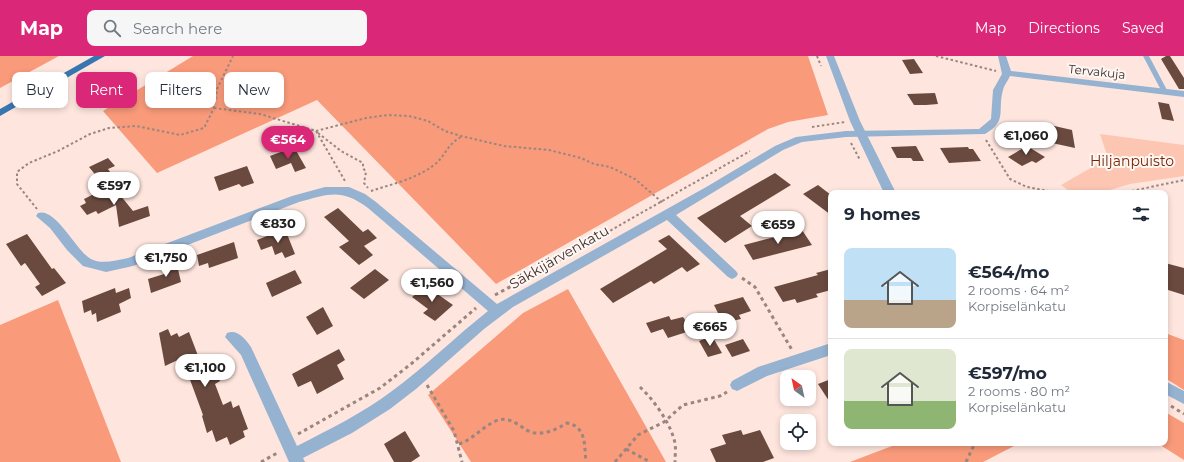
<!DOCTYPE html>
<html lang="en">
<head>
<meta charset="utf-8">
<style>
	:root { --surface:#fff; --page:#f6f6f7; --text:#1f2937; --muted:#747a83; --line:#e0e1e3; --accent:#db2777 }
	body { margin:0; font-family:Montserrat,sans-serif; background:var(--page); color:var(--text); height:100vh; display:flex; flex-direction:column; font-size:15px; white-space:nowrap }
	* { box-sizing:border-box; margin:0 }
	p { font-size:13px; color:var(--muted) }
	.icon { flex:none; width:22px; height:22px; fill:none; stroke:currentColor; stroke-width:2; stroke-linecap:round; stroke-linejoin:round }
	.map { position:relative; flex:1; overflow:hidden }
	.details { position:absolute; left:828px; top:134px; width:340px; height:256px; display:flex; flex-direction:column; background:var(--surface); border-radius:8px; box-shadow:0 2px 6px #0003 }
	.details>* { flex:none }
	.hud { position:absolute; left:12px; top:16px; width:380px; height:36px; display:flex; gap:8px }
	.needle { width:26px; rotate:327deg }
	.tools { position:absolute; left:780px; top:314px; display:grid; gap:8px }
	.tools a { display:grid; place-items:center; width:36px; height:36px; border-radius:8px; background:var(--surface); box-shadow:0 2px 6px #0003; font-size:20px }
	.price { position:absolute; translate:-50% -34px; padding:0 9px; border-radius:14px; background:#fff; color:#222; font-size:13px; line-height:26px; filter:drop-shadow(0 1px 2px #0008) }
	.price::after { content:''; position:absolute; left:50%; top:24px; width:12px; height:9px; margin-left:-6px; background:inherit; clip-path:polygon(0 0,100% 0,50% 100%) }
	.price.on { background:var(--accent); color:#fff }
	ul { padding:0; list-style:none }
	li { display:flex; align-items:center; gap:12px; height:100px; padding:0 16px }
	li+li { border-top:1px solid var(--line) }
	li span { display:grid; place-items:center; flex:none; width:112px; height:80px; border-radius:8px; color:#555 }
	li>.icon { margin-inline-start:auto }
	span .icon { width:48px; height:48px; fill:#fffc; stroke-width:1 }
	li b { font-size:17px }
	h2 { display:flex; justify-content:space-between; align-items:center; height:48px; padding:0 16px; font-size:17px }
	.tag { padding:0 14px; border-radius:8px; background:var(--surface); box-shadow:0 2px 6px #0003; font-size:14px; line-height:36px }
	.tag.on { background:var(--accent); color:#fff }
	header { display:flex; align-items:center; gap:24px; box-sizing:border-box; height:56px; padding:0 20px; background:var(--accent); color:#fff }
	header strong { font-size:19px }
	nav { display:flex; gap:22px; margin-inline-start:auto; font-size:14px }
	.search { width:280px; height:36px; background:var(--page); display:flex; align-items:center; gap:10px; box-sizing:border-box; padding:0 14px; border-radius:8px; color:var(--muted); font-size:15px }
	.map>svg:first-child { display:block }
	.green { fill:#fdc6b3 }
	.forest { fill:#f99a7a }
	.building { fill:#6a4a3f }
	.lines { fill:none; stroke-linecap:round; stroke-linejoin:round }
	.path-far1 { stroke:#99867f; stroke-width:2; stroke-dasharray:2.5 2.5; stroke-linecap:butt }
	.path { stroke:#99867f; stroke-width:3; stroke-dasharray:3.5 3.5; stroke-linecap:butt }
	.service { fill:#95b2d1; fill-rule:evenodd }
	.minor { fill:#95b2d1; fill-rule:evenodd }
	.tertiary { fill:#95b2d1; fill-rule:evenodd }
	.trunk { fill:#3876b2; fill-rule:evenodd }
	.labels { text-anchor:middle; stroke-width:4; stroke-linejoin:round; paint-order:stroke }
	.far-street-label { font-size:12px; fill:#40312c; stroke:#fff7f4 }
	.park-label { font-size:14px; fill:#782501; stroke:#fff7f4 }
	.street-label { font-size:14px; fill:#40312c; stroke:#fff7f4 }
</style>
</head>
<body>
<header>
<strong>Map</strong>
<div class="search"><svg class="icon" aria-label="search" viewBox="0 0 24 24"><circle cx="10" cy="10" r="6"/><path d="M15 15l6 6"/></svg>Search here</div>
<nav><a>Map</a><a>Directions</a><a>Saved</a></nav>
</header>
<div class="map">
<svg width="1184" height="406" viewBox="0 0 1184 406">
	<rect width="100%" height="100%" fill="#fee6de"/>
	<path class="green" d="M1100 78 1184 89V120L1130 128 1100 137H1072L1061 129 1108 102Z"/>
	<path class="forest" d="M0 0H59L0 32Z
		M193 0H808L828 59 788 66 768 73 496 228 317 44 157 117 103 55Z
		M568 233 666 406H471L428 339 523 257Z
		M58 244 121 406H0V269Z
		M1165 277 1184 284V334L1165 322Z
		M1165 356 1184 367V404L1157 387H1165Z
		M900 387H1020L983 406H850Z"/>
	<path class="building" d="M1166 0H1170L1184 22V33H1179L1161 3Z
		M914 3 923 17 910 18 902 4Z
		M935 37 938 48 926 49H914L907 38Z
		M1158 46 1169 48 1174 65 1162 63Z
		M1050 69 1072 74 1075 92 1052 87Z
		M916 90 924 105H913L911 102H897L891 91Z
		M1027 90 1045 101 1036 107 1032 105 1022 110 1008 101Z
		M294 91 306 112 295 116 291 107 276 113 270 100Z
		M968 91 969 93H973L981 105 949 107 940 92Z
		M108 102 115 110 108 113 110 116 98 122 89 111Z
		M247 110 254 127 242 131 239 128 219 135 214 121Z
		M775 117 791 129 740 160 752 170 725 187 697 162Z
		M112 129 133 155 148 150 150 160 119 171 116 149 98 158 96 155 87 159 80 150 86 147 84 143Z
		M818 129 831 139V159L803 138Z
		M338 152 363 176 368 173 377 182 364 190 373 199 359 209 339 191 349 185 324 161Z
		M285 173 295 198 285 202 282 196 275 199 272 190 261 194 257 184Z
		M802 174 812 189 753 204 744 189Z
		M27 178 52 213 54 212 66 227 42 240 35 231 40 228 25 207 21 210 6 188Z
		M669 179 700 208 687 216 682 211 654 228 651 225 613 247 600 233 667 193 658 185Z
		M234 186 238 202 209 212 208 207 199 210 197 199Z
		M176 205 181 226 151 237 148 223 164 218 162 210Z
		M1165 207 1184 212V239L1165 233Z
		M375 213 389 224 364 243 350 232Z
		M831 213V234L816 238 818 241 797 247 795 243 783 246 774 231 818 219 816 217Z
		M295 214 302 227 272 241 266 227Z
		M426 230 453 249 435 265 423 257 428 253 412 241Z
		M115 232 116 237 129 232 131 242 119 248 121 256 97 266 96 257 92 259 91 254 84 257 82 245Z
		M743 241 751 255 739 259 741 263 723 267 714 249Z
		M323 251 333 270 317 279 306 261Z
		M669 260 671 264 683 261 685 264 689 262 696 273 668 282 663 273 651 277 646 267Z
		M168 273 171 280 177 277 179 281 189 276 200 305 210 300 220 325 215 328 223 349 231 345 233 352 239 349 248 373 243 375 245 381 230 389 227 381 216 386 212 374 207 377 202 360 203 359 182 302 165 310 159 277Z
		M712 280 722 297 708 301 699 285Z
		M743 283 750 295 732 301 725 289Z
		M339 293 345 304 337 309 344 323 317 338 311 325 298 331 292 318Z
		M831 323V348L818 328Z
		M741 374 743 379 760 374 774 402 763 406H716L710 393 726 388 722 379Z
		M405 375 420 400 411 406H394L384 388Z"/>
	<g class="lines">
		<path class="path-far1" d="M817 0 821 10
			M936 0 996 15
			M214 52 260 58 316 75 345 125
			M812 71 845 66
			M316 75 366 62 388 59 409 60 428 65 445 75 461 80 504 90 549 94 581 102 594 108 610 111 635 123 663 147
			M318 77 341 95 363 107V112L366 116 364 127 368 132
			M986 84 1010 123 1027 131 1059 137
			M851 87 860 104
			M371 135C392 128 416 123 434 109 445 101 447 88 461 81
			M1122 137 1184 124
			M37 153 17 128V116L29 107 58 95 90 78 109 72 136 70 180 79 204 72 214 52 217 33 233 0
			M606 177 750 95"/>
		<path class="path" d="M560 204 608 176
			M742 222 755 231 792 294
			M495 239 554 207
			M427 329 454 375 462 406
			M640 331C654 344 671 368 675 387 676 393 675 400 675 406
			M1171 350 1184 358
			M298 378 380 332 411 308 476 252
			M459 388C474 383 484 369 498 364 515 360 523 376 535 377 547 378 557 373 567 367 587 371 584 389 586 406
			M626 393 650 406
			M261 406 279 396
			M615 406 638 379 664 366 683 349 720 340 727 336
			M966 406 975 387"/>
		<path class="service" d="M1143 0H1149L1168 36 1167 37H1163L1162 36Z"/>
		<path class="minor" d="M998 0H1006L1011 15 1184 35V41L1010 20C1008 25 1004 29 1003 34 997 55 1008 65 985 78L846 81 802 86 783 94 676 159 736 215 738 218 736 221 732 223 728 221 667 164 513 251 484 273 416 333 390 353 352 377 303 402 305 406H289L241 299 225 281 227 277C238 273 245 283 251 291L297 390C330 373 363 357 392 335 425 311 455 281 488 255L368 152C341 132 329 138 299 146L133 210 106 216 83 210 67 194 50 172 36 160 38 157C56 151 76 195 91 203 102 209 116 204 128 202L292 140 325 131H349L365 138 376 146 497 248 708 130 775 90 796 81 846 75 979 73 991 63 993 34 1002 18Z
			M831 287V299L767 320 737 335 732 333 730 329 732 325 758 311Z"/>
		<path class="tertiary" d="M826 0H834L860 65 896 137H884L850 65Z
			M1165 325 1184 335V348L1165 338Z"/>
		<path class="trunk" d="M94 0H105L0 60V53Z"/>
	</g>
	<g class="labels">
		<g class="far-street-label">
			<text transform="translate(1097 16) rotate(6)" y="4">Tervakuja</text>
		</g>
		<g class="park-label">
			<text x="1132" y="110">Hiljanpuisto</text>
		</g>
		<g class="street-label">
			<text transform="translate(559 201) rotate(-30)" y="5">Säkkijärvenkatu</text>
		</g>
	</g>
</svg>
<div class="tools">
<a><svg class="needle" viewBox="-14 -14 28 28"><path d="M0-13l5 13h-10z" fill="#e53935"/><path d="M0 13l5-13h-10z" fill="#747a83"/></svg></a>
<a><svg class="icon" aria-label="locate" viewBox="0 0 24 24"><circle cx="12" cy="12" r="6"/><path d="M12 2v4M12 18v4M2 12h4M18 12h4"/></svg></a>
</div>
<b class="price" style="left:1026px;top:100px">€1,060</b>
<b class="price on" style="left:288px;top:104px">€564</b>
<b class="price" style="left:114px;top:150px">€597</b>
<b class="price" style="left:278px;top:188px">€830</b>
<b class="price" style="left:778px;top:189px">€659</b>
<b class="price" style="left:166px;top:222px">€1,750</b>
<b class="price" style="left:432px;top:247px">€1,560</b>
<b class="price" style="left:710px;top:291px">€665</b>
<b class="price" style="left:205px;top:332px">€1,100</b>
<div class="hud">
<a class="tag">Buy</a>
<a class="tag on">Rent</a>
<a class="tag">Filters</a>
<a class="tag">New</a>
</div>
<section class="details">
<h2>9 homes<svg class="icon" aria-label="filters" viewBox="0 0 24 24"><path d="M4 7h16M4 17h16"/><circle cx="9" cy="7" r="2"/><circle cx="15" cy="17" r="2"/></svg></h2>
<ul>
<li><span style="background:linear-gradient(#bfe0f5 65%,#b9a48a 0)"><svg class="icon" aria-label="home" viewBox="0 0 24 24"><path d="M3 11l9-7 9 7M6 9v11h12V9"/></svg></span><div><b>€564/mo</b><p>2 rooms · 64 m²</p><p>Korpiselänkatu</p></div></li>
<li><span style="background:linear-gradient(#dfe7d0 65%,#8fb573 0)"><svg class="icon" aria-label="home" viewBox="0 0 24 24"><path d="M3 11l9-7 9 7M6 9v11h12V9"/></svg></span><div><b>€597/mo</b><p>2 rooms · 80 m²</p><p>Korpiselänkatu</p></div></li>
</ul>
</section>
</div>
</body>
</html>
